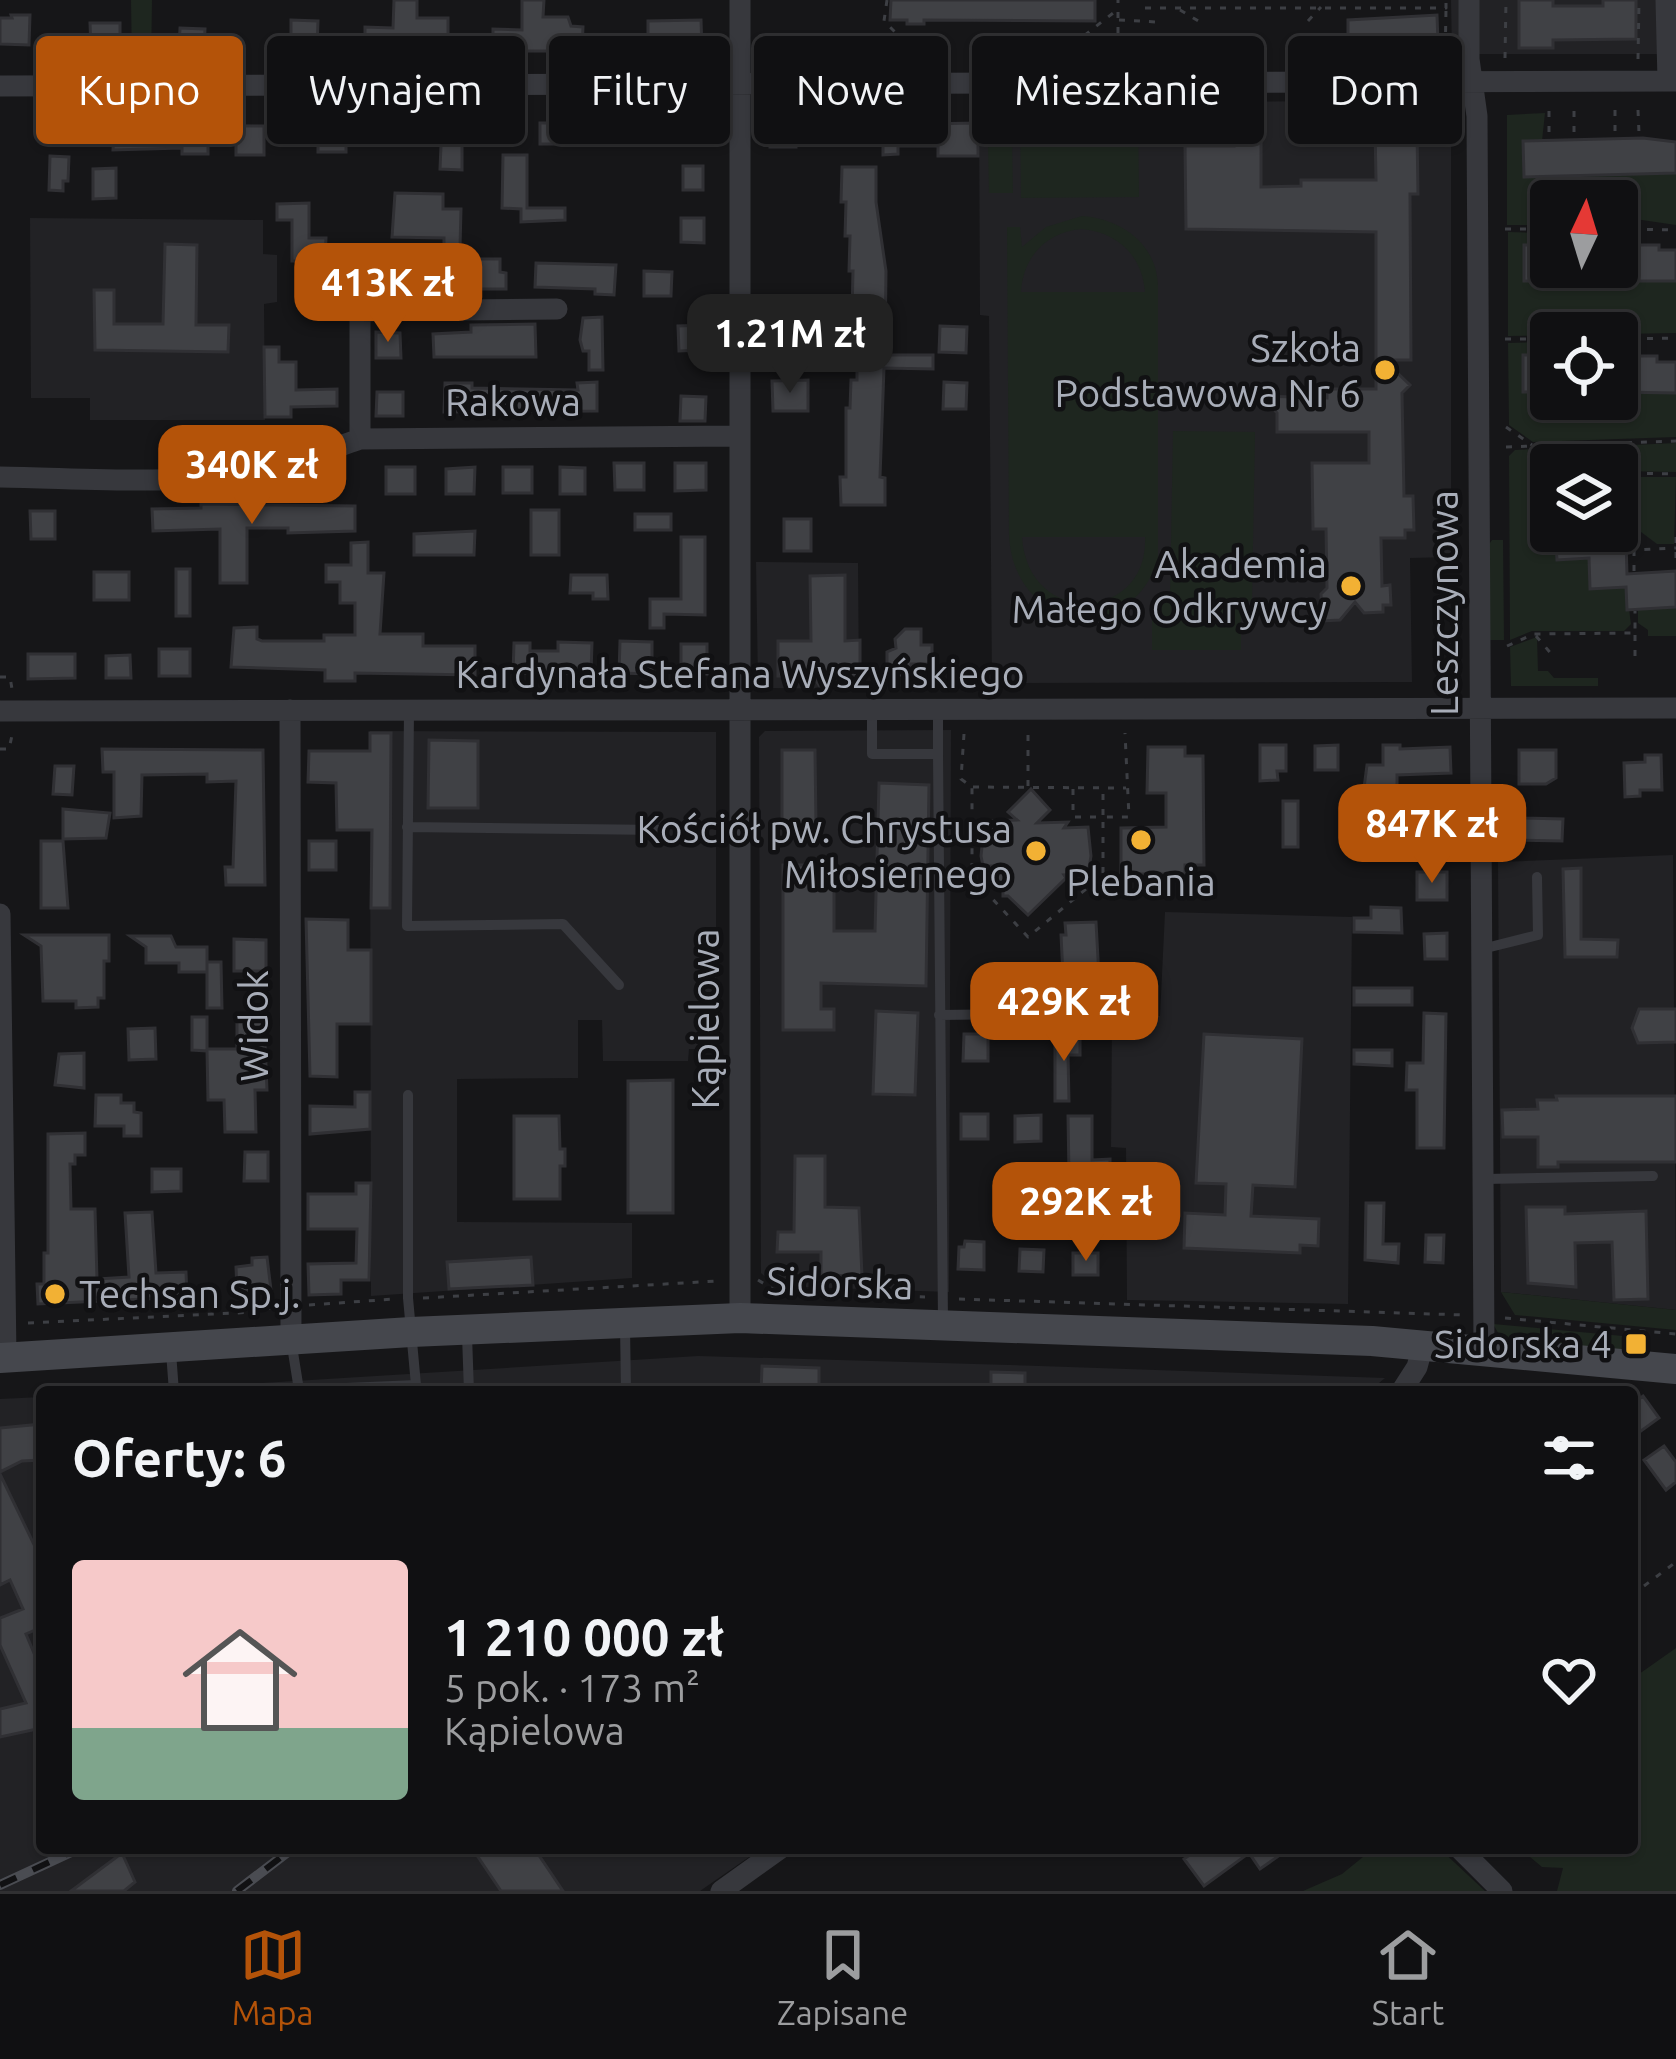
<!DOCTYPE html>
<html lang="pl">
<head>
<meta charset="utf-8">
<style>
	:root { --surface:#101012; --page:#19191b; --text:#f1f3f6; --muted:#9c9d9f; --line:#303032; --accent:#b45309 }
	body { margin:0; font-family:Ubuntu,sans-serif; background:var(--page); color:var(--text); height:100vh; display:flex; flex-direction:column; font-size:45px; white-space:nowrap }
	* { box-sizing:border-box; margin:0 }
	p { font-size:39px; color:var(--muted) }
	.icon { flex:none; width:66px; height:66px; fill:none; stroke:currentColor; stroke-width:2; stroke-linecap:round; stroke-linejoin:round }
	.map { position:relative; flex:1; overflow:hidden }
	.panel { position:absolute; left:36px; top:1386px; width:1602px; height:468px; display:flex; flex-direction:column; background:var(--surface); border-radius:12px; box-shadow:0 3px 9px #0004,0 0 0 3px var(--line) }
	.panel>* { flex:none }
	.guide { position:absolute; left:36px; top:36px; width:1605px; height:108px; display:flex; gap:24px }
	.needle { width:78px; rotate:4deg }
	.controls { position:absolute; left:1530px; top:180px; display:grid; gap:24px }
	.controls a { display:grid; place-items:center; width:108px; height:108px; border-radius:12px; background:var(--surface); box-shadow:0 3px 9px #0004,0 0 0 3px var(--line); font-size:60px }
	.price { position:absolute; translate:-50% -102px; padding:0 27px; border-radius:24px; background:var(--accent); color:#fff; font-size:39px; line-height:78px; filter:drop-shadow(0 3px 6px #0008) }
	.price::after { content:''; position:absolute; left:50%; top:72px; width:36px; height:27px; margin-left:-18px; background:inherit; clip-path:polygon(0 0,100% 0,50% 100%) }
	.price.on { background:#222; color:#fff }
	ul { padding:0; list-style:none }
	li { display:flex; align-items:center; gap:36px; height:300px; padding:0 36px }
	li+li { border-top:3px solid var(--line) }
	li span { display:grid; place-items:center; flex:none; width:336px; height:240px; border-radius:12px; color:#555 }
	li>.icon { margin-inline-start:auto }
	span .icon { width:144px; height:144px; fill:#fffc; stroke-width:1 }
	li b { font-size:51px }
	h2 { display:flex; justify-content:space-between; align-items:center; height:144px; padding:0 36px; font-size:51px }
	.tag { padding:0 42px; border-radius:12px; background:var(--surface); box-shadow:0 3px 9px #0004,0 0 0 3px var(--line); font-size:42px; line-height:108px }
	.tag.on { background:var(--accent); color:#fff }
	.dock { display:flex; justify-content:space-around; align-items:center; height:168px; border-top:3px solid var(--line); background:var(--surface); font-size:33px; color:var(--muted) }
	.dock a { display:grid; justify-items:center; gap:6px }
	.dock .on { color:var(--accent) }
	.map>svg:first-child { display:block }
	.built { fill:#222225 }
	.green { fill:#1e261f; fill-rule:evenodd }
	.building { fill:#404145; stroke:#303034; stroke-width:3 }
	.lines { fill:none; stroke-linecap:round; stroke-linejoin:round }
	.path { stroke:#3d3f44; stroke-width:3; stroke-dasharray:6 9; stroke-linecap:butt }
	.lane { stroke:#37383d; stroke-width:10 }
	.street { stroke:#37383d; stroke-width:21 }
	.secondary { stroke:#45474d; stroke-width:30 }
	.rail-casing { stroke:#4a4c52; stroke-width:10 }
	.rail { stroke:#111113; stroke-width:6; stroke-dasharray:18; stroke-linecap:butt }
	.poi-dot { fill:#f2b134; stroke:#111113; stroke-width:4.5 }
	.labels { text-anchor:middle; stroke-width:9; stroke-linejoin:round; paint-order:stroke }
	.poi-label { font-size:39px; fill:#a8adb8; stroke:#111113; text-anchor:end }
	.street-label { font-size:39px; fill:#a8adb8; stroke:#111113 }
</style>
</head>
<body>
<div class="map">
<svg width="1676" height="1891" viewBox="0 0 1676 1891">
	<rect width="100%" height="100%" fill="#161618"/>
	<path class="built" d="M1451 0H1658L1659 54H1452Z
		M1425 100 1451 125V557L1410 558 1412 682 992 683 989 316 980 315 979 103H995L996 129H1015L1012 104Z
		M30 218 263 220V254L277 255V302L264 304 265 420H90V398H31Z
		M756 562 858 563 859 689 771 688 758 683Z
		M951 730 949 1292 775 1286 761 1273 759 737 765 731Z
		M370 731 716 732V1049H689L688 1061H603L602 1020H578V1078L457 1079V1222L632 1223V1278L371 1296Z
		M1673 855 1676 1310 1501 1292 1498 862Z
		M1165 912 1352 917 1348 1304 1127 1300 1126 1148 1111 1147 1112 1017 1160 1016Z
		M698 1356 1040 1366 1385 1378 1368 1392H116Z
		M42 1397V1848H762L700 1891H0V1399Z"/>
	<path class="green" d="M131 0H152L151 68H132Z
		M1138 111 1139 197 1021 198 1020 112Z
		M1545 113 1542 141 1523 142 1524 177 1676 173V225L1635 219 1634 225H1617V201H1551V225H1507V115Z
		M1012 141 1013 193H989L988 142Z
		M1082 216C1121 219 1156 243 1158 285V559C1129 651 1013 629 1009 535L1007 227H1020L1022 247 1046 227ZM1082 229C1119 233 1142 256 1145 292H1021C1023 257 1046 232 1082 229ZM1022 537H1145C1149 622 1028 629 1022 537Z
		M1508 232 1543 233V245H1524L1525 281H1676V333L1508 336Z
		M1539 342V355L1523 356V392H1551V399H1617V392L1676 393V437L1533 442 1509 425 1508 343Z
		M1173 431 1255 432 1252 601 1241 602V650H1152V601L1170 600Z
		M1676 443V472L1617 471V465H1611L1610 446Z
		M1597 446 1600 465 1582 463 1581 457 1552 458 1551 531H1555L1557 560 1590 558V588L1626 587 1631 624 1624 631H1532L1510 640 1509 456 1515 450Z
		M1617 477H1676L1674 544H1657L1617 514Z
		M1492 540H1503L1504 640H1488L1487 547Z
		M1676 607V636H1648V630L1638 623V609Z
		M1537 637 1538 671H1548L1554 678H1598V686H1511L1510 647Z
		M1501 1292 1676 1310V1330L1515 1315Z
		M1493 1324 1623 1336 1622 1351 1501 1338Z
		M1676 1648V1891H1557L1563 1868 1542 1867 1530 1857 1529 1848H1632V1679Z
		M1374 1848H1439L1485 1891H1303L1342 1874Z"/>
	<path class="building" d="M394 0H417V18H448V51H365V27L393 28Z
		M522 0H544L543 17H568L571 26 583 27 582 51H493V29L522 30Z
		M891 0H1095V21L924 20V24H907V20H890Z
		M1519 0H1553V6H1603V0H1636V39L1553 40V48H1519Z
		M11 15H30L29 45 0 44V18H12Z
		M1437 15 1438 42 1348 48V20Z
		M291 20 318 21 317 50H291Z
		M701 20 702 50 648 51V21Z
		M90 23H120V50H91Z
		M180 28 205 29 204 51 179 50Z
		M1234 114 1248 129H1261V187L1301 186V180H1376L1375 128H1417L1418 194H1410L1411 360H1384L1410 385 1402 393 1404 496H1413L1414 530H1405V538H1381L1382 586 1390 585 1391 605H1383V612L1364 613 1355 602 1340 620 1322 621 1321 594 1327 588 1326 529H1313L1312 463H1369V432H1277V413L1263 396 1327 398V389H1376V232L1186 229 1185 146H1234Z
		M382 116 411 118V144L384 143Z
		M690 116V137L621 141 620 117Z
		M770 116H795L796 147H770Z
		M883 116H920V124L978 123V156H938V146H898V154L883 155Z
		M540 123H567V144H540Z
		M159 125 264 126V155H236V141L208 139V154H182V148L113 150 114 126 159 129Z
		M318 125 346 127V152H318Z
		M1643 138 1676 142V173L1524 177 1523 141Z
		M441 145H462V170L440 169Z
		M503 155H527V208H565V220L521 222V209L502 208Z
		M50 156 69 157 68 181H63V191L49 190Z
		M683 166H703V190H683Z
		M842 167H876V202L886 271 885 355H933V369L884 368 880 477 885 478V505H841L840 477H846V408H850L851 380H857V354H851L853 271H849L850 236H845L846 202H841Z
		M116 168V198L93 199V169Z
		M395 193 443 194V209H461L460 248H444V238L392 237Z
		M309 203V238H326L325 261H292V220H277V204Z
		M681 218H704V243L681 242Z
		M165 244 197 245 196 325H229L228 352 95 350 94 290H114V324H163Z
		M1524 245H1551V267H1617V245H1659V250H1676V281H1524Z
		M458 259H500V272L506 273V289H458Z
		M536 263 616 265 614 295 595 294V289L535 287Z
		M381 269 430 270V291H381Z
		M644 271 672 272 671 296H644Z
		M602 317 603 370H589V351H583L580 340 583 318Z
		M535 324 536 357H434L433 334 471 332V325Z
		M704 325V350L679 351 678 326Z
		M940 326 967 327 966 353 939 352Z
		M772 327H801V354H772Z
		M376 332 400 333 401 358H376Z
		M264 347H279V362H296V390L337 389V406L291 407V417H265Z
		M1523 355H1551V392H1523Z
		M1617 356H1657V362H1676V393L1617 392Z
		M808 380V411H773L772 381Z
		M597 382V411L444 412 445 383H472V388L578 390 577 383Z
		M944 382 967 383 966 409H943Z
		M377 392H403V416H376Z
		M681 396 706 397 705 421H680Z
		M614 463H644V490H615Z
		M675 463H706V490L675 491Z
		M386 467H415V494H386Z
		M475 467 474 494H446V469Z
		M503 467H532V493H503Z
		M560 467 585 468V494H560Z
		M201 504 355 506V531L288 533V528H247V583H220V529L153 531 152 509 201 508Z
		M531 510H559V555H531Z
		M30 511H55V539H31Z
		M635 514H671V530H635Z
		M784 519H811V551H784Z
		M475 531 474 555H414V534Z
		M1555 531H1592V543L1626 541 1627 574 1676 571V607L1627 610 1626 587 1590 589 1589 558 1557 560Z
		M681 537H705V615L664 614V628H650V599H681Z
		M368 542V573H384L380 634H423V646H475V675L355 673V681H325V670L231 667 234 628 257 627V639L262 641H324V635H355V603H340V582H326V565H351V543Z
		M176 569H190V616H176Z
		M94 572H129V600H94Z
		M571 575H607L608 599H593V593H570Z
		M845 575V641L860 640V676H827L819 685 813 676H778V641H811L810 576Z
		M905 629H921V645H932V664H911V675H887V652L896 648 895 639Z
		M620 641 652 642V674L619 673Z
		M558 642 592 643 591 674 513 673 514 643H530V651H558Z
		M681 644H707V674H681Z
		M159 649H190V676H159Z
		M28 654H75V678L28 679Z
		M130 655 131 678H106V656Z
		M370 733H391L390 908H371L372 830H337L336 783 308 782 309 751H370Z
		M429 740 478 741V808H428Z
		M1260 745H1286V771H1277L1278 780 1260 781Z
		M1338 745V770H1315V746Z
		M1383 745H1400V749L1450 747 1451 773 1397 775V794L1392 798H1367L1364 788 1367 765H1383Z
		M1148 747H1185V756H1203L1204 865H1185V874H1121V828L1166 827V793H1147Z
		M102 749 263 750 265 885H226L225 867H233L236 781 207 782V774L142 775 141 816 114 818V772H103Z
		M782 750H815L816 825H782Z
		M1519 750H1556V778L1546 784H1519Z
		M1645 755H1661L1662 790H1640V796L1625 797 1624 763 1645 762Z
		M55 766H74L72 795 53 794Z
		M879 783 929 785 926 986 821 983V1009H834V1030H783V865H834V931H875Z
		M1031 789 1050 810 1037 823 1068 822 1064 828 1088 827 1091 856 1088 874 1064 875 1066 878 1028 915 1008 896H1003V891L990 879 1003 866H983L981 856 983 837H1000L987 821 1017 820 1008 812Z
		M1283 801H1298V847H1283Z
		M1502 804H1524V818L1563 819 1562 841 1502 840Z
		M1458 808 1457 837 1414 838V809Z
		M63 809 110 813 106 838 63 839Z
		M41 841H63L68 908H41Z
		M309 841H336V870H309Z
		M1581 868V939L1618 940 1617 957H1565L1563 869Z
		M1417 872H1447V900H1417Z
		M1371 907 1401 908 1402 933 1354 932V918H1371Z
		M306 919 348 920V950H371V1024H337V1077L310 1076Z
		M1096 922 1100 995 1064 996 1061 935H1066L1065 923Z
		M1447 933V959H1425L1424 934Z
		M24 935H109V961H104V998H98V1007L76 1008V1001H43L41 946Z
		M130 936H171L176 947H207V972H179V963H146V947Z
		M234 939 266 940V971H234Z
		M207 962H221L222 1008H207Z
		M1354 988H1412V1005H1354Z
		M1639 1009H1676V1042L1638 1043 1632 1028Z
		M876 1011 918 1013 915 1095 873 1094Z
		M1424 1013 1446 1014 1444 1148H1417V1090H1406L1407 1063H1423Z
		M192 1017H207V1049H237V1020H264L267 1090H255L256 1132H225L224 1100H208L207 1051 192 1050Z
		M155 1028 156 1059 129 1060 128 1029Z
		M964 1034H988V1061H963Z
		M1204 1034 1302 1039 1295 1187 1253 1185 1251 1216 1319 1219 1318 1246 1300 1245V1253L1184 1248 1185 1213 1225 1215 1226 1184 1196 1183Z
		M1055 1036H1080V1055H1068L1069 1101H1055Z
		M1354 1050H1392V1066L1354 1064Z
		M84 1053V1088L55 1085 59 1054Z
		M673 1080V1213H628V1081Z
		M355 1092H370V1129L310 1134V1106L355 1107Z
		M96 1095H121V1103H134V1112L141 1113V1136H124V1126H95Z
		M1556 1096H1676V1162H1558V1167H1538V1137H1503L1502 1110 1538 1109 1537 1100H1557Z
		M961 1114H988V1139H961Z
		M1041 1115V1141L1015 1142V1116Z
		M514 1116H559L560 1149H565V1166H560V1199H514Z
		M1068 1116H1092V1160L1110 1159V1176L1069 1175Z
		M85 1133V1155H75V1164H70L71 1209H95L97 1279 129 1277 125 1213 152 1212 156 1273 186 1272 187 1297 38 1304 37 1284H44V1253H48V1134Z
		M245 1152H268V1181H244Z
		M795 1156H825V1207L859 1208 862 1276 821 1275V1252H777L778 1232H794Z
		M152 1169H181V1191L152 1192Z
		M356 1183H371L369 1280H341V1294L309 1295 308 1264 356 1263 357 1229H308V1194H356Z
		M1366 1203H1384L1383 1244H1399L1398 1263 1365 1260Z
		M1526 1207H1565V1214L1646 1211 1648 1299 1614 1300 1612 1242 1575 1243 1576 1287 1528 1283Z
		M1426 1235H1444L1443 1263 1425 1262Z
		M965 1241 984 1242V1270L958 1269 959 1247H964Z
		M1020 1249 1044 1250 1043 1272 1019 1271Z
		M1073 1253H1098V1275H1073Z
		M267 1257 271 1290 237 1292 236 1267 252 1265V1258Z
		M531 1257 533 1285 449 1289 447 1262Z
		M762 1366 819 1368V1392H761Z
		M991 1372 1025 1373V1391H991Z
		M1643 1396 1659 1418 1641 1431 1632 1418V1404Z
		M42 1424V1460L22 1461 0 1472V1428Z
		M1664 1446 1676 1462V1482L1666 1490 1644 1460Z
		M0 1474 42 1561V1627L26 1634 42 1672V1740L37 1729 0 1737V1709L26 1703 0 1645V1618L23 1609 10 1580 0 1585Z
		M472 1848H534L563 1891H501Z
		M1199 1848H1290L1260 1869 1249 1853 1204 1886 1184 1859Z
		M122 1853 135 1882 124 1891H71Z"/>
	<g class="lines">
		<path class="path" d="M887 0 884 21 926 63
			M1145 8H1446V0
			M1180 10 1200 22
			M1119 20 1157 22
			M1308 21 1321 7
			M1505 58 1506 0
			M1638 59 1639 0
			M1308 61 1445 60 1446 10
			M1049 63 1117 10
			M1118 63V0
			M1615 110V132
			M1638 110 1639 133
			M1549 111V133
			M1574 111V132
			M1505 229H1551
			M1617 229 1676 230
			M1505 339H1551
			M1617 339 1676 338
			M1506 427 1532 445
			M1606 443 1607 465
			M1506 447 1676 441
			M1617 473 1676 474
			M1617 522 1633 538 1634 550 1676 548
			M1634 550V571
			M1676 558V533
			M1635 635V656
			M1536 636 1554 657
			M1507 646 1534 634 1635 633V611
			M0 677H10L12 689
			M964 734 961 779 972 787V877L1028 937 1103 875V817H1129L1125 733
			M0 749H9L13 731
			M1028 786V734
			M973 787 1126 788
			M1073 789V817H1103V788
			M758 1280 776 1291 925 1297
			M423 1298 718 1281
			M959 1299 1465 1315
			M309 1305 395 1299
			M1505 1318 1676 1334
			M28 1323 256 1312 270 1308
			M1632 1595 1676 1562"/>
		<path class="lane" d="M409 710 407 926 563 924 619 985
			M872 710V754H938V710
			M938 754 943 1323
			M407 827 662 830
			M1482 949 1538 935 1537 877
			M939 1015 1112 1013
			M1484 1179 1653 1176
			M625 1326 626 1392
			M467 1335 469 1392
			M292 1346 299 1390 416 1385 408 1298V1095
			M171 1352 174 1392"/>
		<path class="street" d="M740 0V1318
			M1469 0V59L1477 116 1484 1350
			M1666 0 1668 81
			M0 86 1676 81
			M360 439 739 436
			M0 477C78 478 166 485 243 474 283 468 322 452 360 439V311L557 309
			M290 710 291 1342
			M0 711 1676 708
			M0 914 6 1357
			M1401 1392 1417 1367 1423 1345
			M1459 1848 1502 1891
			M721 1891 781 1848"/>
		<path class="secondary" d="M0 1358 411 1332 740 1318 1372 1341 1676 1369"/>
		<g class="rail-casing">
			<path id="rail" d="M0 1885 80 1848
				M237 1891 293 1848"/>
		</g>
		<use href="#rail" class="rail"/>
	</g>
	<g class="poi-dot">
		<circle cx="1385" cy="370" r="12"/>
		<circle cx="1351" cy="586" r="12"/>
		<circle cx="1141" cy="840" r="12"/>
		<circle cx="1036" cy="851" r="12"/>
		<circle cx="55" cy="1294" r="12"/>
		<rect x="1624" y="1332" width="24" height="24" rx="6"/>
	</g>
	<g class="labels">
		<g class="poi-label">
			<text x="1361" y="362">Szkoła<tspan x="1361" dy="45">Podstawowa Nr 6</tspan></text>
			<text x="1327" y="578">Akademia<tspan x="1327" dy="45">Małego Odkrywcy</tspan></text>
			<text x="1012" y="843">Kościół pw. Chrystusa<tspan x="1012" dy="45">Miłosiernego</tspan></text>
			<text x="1141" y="896" text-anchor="middle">Plebania</text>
			<text x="79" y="1308" text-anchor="start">Techsan Sp.j.</text>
			<text x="1612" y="1358">Sidorska 4</text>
		</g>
		<g class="street-label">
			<text x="513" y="416">Rakowa</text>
			<text transform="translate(1444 603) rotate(-90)" y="14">Leszczynowa</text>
			<text x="740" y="688">Kardynała Stefana Wyszyńskiego</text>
			<text transform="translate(705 1019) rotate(-90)" y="14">Kąpielowa</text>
			<text transform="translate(254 1026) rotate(-90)" y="14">Widok</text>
			<text transform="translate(840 1283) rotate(2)" y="14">Sidorska</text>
		</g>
	</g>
</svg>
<div class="controls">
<a><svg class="needle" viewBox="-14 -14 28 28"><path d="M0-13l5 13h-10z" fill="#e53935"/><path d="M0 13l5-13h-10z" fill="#9c9d9f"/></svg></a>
<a><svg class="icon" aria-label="locate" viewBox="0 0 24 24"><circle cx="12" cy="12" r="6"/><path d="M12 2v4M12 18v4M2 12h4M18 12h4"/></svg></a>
<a><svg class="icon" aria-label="layers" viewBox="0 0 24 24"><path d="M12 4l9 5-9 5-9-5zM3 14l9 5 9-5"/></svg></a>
</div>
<b class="price" style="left:388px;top:345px">413K zł</b>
<b class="price on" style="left:790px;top:396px">1.21M zł</b>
<b class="price" style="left:252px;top:527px">340K zł</b>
<b class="price" style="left:1432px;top:886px">847K zł</b>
<b class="price" style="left:1064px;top:1064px">429K zł</b>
<b class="price" style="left:1086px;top:1264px">292K zł</b>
<div class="guide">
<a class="tag on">Kupno</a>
<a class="tag">Wynajem</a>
<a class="tag">Filtry</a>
<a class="tag">Nowe</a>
<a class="tag">Mieszkanie</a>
<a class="tag">Dom</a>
</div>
<section class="panel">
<h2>Oferty: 6<svg class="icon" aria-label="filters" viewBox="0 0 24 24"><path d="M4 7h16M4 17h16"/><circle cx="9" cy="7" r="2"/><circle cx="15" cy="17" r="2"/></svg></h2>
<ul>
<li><span style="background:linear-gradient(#f6c9c9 70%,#7fa58c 0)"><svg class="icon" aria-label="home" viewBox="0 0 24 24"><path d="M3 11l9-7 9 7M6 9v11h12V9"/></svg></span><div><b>1 210 000 zł</b><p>5 pok. · 173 m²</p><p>Kąpielowa</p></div><svg class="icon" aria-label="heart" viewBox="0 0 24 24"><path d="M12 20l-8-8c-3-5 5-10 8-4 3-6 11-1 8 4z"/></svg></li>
</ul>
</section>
</div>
<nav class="dock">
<a class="on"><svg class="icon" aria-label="map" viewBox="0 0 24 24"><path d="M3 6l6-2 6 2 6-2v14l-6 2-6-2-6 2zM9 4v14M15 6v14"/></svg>Mapa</a>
<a><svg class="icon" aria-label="saved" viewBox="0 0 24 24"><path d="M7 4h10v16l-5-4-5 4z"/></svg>Zapisane</a>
<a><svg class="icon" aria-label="home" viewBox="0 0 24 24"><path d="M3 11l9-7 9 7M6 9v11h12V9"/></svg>Start</a>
</nav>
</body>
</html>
